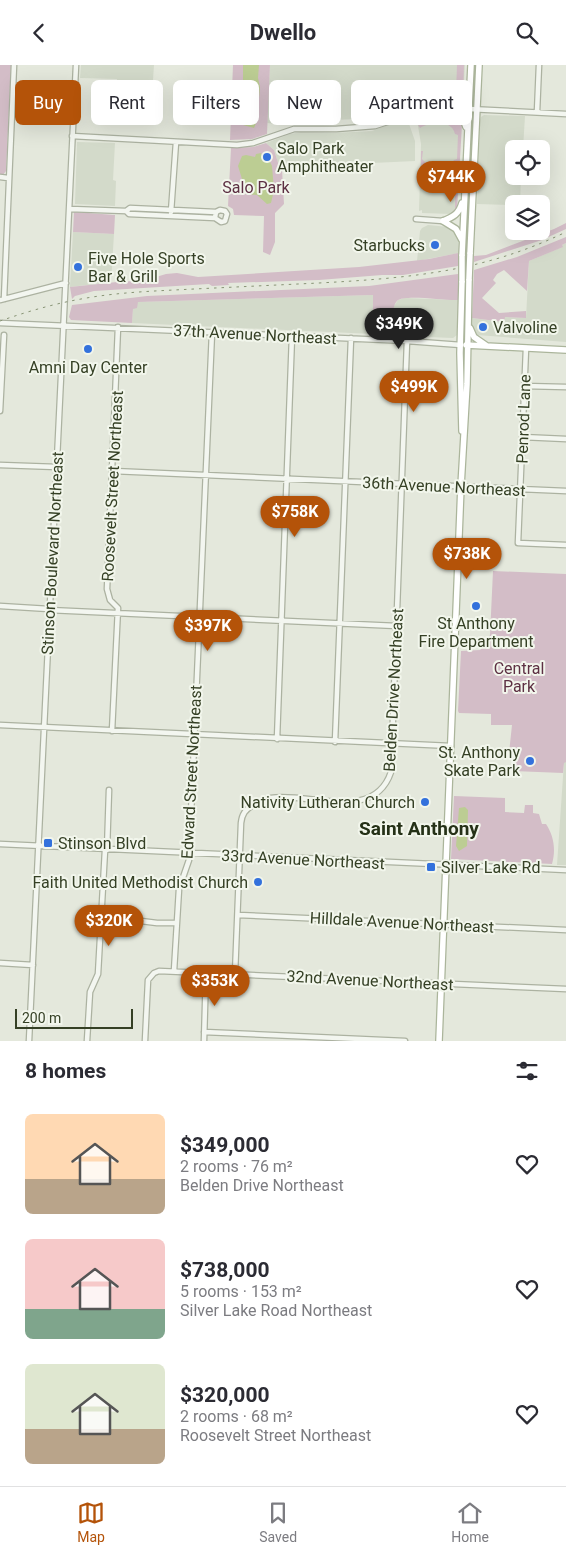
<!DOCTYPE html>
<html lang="en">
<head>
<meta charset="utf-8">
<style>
	:root { --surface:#fff; --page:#f2f2f3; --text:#2b2b33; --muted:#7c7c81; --line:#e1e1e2; --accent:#b45309 }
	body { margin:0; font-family:Roboto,sans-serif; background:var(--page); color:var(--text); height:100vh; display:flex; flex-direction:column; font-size:19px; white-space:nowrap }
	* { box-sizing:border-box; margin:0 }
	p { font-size:16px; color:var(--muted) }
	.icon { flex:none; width:28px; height:28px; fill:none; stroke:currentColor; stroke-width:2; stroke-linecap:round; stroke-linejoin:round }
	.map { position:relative; height:976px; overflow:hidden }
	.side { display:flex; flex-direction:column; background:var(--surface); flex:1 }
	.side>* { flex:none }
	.guide { position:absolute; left:15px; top:15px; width:536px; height:45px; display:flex; gap:10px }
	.buttons { position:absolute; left:505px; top:75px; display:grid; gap:10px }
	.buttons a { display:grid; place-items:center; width:45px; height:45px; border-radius:8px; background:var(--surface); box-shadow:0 5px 20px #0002; font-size:25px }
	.scale { position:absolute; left:15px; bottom:12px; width:118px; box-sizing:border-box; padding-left:5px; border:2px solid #354025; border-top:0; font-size:14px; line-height:18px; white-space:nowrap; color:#354025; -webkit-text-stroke:4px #f2f6ec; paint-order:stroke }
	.price { position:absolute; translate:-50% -42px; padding:0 11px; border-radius:18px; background:var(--accent); color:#fff; font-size:16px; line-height:32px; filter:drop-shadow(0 1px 2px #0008) }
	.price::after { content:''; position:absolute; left:50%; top:30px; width:15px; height:11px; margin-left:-8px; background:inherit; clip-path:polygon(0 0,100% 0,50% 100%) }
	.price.active { background:#222; color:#fff }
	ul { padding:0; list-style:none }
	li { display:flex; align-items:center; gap:15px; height:125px; padding:0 25px }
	li span { display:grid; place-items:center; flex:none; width:140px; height:100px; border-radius:8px; color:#555 }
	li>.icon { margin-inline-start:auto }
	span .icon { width:60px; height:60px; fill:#fffc; stroke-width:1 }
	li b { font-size:21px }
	h2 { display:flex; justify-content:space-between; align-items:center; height:60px; padding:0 25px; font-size:21px }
	.tag { padding:0 18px; border-radius:8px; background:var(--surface); box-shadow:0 5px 20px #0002; font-size:18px; line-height:45px }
	.tag.active { background:var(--accent); color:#fff }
	header { display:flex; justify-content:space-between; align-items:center; height:65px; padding:0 25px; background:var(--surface); font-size:22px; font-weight:700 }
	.menu { display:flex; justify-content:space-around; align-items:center; height:70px; border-top:1px solid var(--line); background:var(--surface); font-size:14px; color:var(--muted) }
	.menu a { display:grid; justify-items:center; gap:2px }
	.menu .active { color:var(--accent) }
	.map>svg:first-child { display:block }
	.built { fill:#d3daca }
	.green { fill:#d3bdc7 }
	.water { fill:#bccd93 }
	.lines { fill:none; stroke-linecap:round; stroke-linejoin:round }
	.minor-casing { stroke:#acb2a1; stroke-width:7 }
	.major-casing { stroke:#abb59b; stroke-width:8 }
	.minor { stroke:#f3f6f0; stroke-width:4.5 }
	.major { stroke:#fff; stroke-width:5.5 }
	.rail { stroke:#879374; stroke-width:1; stroke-dasharray:2.5 5; stroke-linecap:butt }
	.major-bridge-casing { stroke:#abb59b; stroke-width:8; stroke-linecap:butt }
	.major-bridge { stroke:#fff; stroke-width:5.5 }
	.poi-dot { fill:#3371dc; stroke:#f2f6ec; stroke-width:2 }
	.labels { text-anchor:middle; stroke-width:4; stroke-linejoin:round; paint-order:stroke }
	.poi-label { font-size:16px; fill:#354025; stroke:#f2f6ec; text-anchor:start }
	.park-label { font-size:16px; fill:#5d3043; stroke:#f2f6ec }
	.street-label { font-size:16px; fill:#354025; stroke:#f2f6ec }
	.quarter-label { font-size:19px; font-weight:bold; fill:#253117; stroke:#f2f6ec }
</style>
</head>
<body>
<header><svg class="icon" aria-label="back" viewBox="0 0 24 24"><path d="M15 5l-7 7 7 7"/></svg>Dwello<svg class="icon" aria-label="search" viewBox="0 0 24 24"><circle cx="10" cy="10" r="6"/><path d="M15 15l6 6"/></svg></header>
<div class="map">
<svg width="566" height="976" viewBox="0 0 566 976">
	<rect width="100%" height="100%" fill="#e4e8dc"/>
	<path class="built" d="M81 0H154L152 30 116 28 117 14 80 13Z
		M270 0H465L463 31 457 37 419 39 401 45 400 47 395 49 392 45 372 52H358L357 54 332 55 296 54 277 59 267 58Z
		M484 50 525 51 523 84H514V111H521L520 139H514V140L477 139 480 55 481 52Z
		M452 51 458 52 461 57 457 144 451 149 422 148V145L419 146 421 79 417 55 427 52Z
		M405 54 408 56 415 76V96L287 102 280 105 274 85 266 78 290 69 301 67 333 68 372 66Z
		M77 77 115 78 113 115 116 116 115 141 75 139Z
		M428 160 449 162 453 163 458 171 459 188 417 196 420 166 422 163Z
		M73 167 114 169 111 217 70 222Z
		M566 178V277L477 270 472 262V253L504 257V252L526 253 529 196 562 182V180Z
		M373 230V269L132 258 133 243 138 237Z
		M405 233 458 235 457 270 453 273 403 271 402 267 395 263 393 257 394 241 398 235Z
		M564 697H566V800H557Z"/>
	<path class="green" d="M0 0H11L6 106 3 110 0 109Z
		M233 0H270L267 69 252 74 230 75Z
		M457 0H464L463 30 459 36 425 38 410 42 406 39 407 35 409 33 412 36 432 31 453 32V29H456Z
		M452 51C458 52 461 54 462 60L457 144 450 149 455 144V128L452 127 456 126 457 106H453L449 102 421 100V86H423L422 94 426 98 451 99 454 95 457 94 458 70 455 69C452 54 429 57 420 63L417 58V55L427 52Z
		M266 78 274 85 280 104H282L284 139 275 148V177L270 190 263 187 264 151 234 150 233 144 228 141 231 83 253 82Z
		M74 147 115 150 114 169 73 167Z
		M566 158V164L542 175 474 197V191L486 190 554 164Z
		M566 172V178L562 180 563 182 529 196 527 226 504 205 497 209 493 215 496 218 482 233 499 248 526 246V253L505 252 504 257 472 253 474 205 517 192Z
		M458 188V201L403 210H382L319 215 228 218 229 220 212 221 209 219 94 226 75 231 72 234 70 222 117 217H124L138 215H146L166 209 177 208 198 212 359 202 429 194Z
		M458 209V235C446 236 404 229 397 236 392 241 393 254 394 260L403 271 373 269V230L138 237 137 243 133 244 132 258 71 255 69 252 72 240 147 231 369 221Z
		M493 506 566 509V697L564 698 563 708 513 706 514 689 509 688 512 660H491V649L459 648 458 646 461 586 480 585 486 579 490 570Z
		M454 731 505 733V747L524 748 525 740H533V748L539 749 542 759H546C554 771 556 785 552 799L451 794Z"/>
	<path class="water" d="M243 0H259L258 13 260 22 259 33 257 56 254 63 243 60V44L246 30 243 17Z
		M261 88 263 94 270 97 272 101 274 125 271 138 267 139 257 130 246 129 242 124V114L238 101 242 91 246 90 255 92 256 89Z
		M465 742 468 745 467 781 459 786 456 781 459 743Z"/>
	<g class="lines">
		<g class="minor-casing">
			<path id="minor" d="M537 47 539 0
				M72 71 237 80 253 78 294 64H336L375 61 427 44H469L566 49
				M0 112 8 113
				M70 144 126 146 130 143 216 147
				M126 146 129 149 215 153 221 157 225 156 227 149 225 146 220 145 216 147 215 153
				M171 147 176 77
				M416 154 443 156
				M4 234 14 0
				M0 235 66 218
				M0 258 407 276 461 280
				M526 283 518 478 566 480
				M524 321 566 322
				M0 346 4 270
				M522 372 566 374
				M0 400 57 402
				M113 406 566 426
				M0 541 49 544
				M49 545 397 561
				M0 660 451 681
				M112 666 118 543 110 535 107 524 118 262
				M277 674 292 271
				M335 677 351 273
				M0 779 566 805
				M107 785 109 725
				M238 850 566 865
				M101 867 125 857 133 855 157 858H177
				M0 898 33 900
				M174 906 179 824 189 795 212 267
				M235 909 241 758C242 749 245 745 253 740 259 737 265 734 271 733 310 727 374 758 391 707L407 276
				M204 967 405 976
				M29 976 76 0
				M87 976 90 927 98 909 105 785
				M145 976 148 915 154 908 159 906 566 924
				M204 976 206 907"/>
		</g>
		<g class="major-casing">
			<path id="major" d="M448 44C458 40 464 37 467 27
				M448 44 462 51 466 62
				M443 156C453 152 459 149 462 138
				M443 156 456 164 462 175
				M470 189 479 0
				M462 191 471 0
				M470 263 474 272 487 281
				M466 280 566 285
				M462 366 460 288 462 216
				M439 976 461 421 467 319 469 214"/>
		</g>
		<use href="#minor" class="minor"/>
		<use href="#major" class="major"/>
		<path class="rail" d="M0 256C26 247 53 239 81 234 118 227 156 226 194 224 236 222 277 220 319 218 410 213 483 207 566 167"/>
		<g class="major-bridge-casing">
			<path id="major-bridge" d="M462 191V216
				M469 214 470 189"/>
		</g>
		<use href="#major-bridge" class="major-bridge"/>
	</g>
	<g class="poi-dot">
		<circle cx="267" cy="92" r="5"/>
		<circle cx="435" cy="180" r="5"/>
		<circle cx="78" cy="202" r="5"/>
		<circle cx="483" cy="262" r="5"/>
		<circle cx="88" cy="284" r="5"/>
		<circle cx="476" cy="541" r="5"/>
		<circle cx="530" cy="696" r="5"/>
		<circle cx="425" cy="737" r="5"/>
		<rect x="43" y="773" width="10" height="10" rx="2.5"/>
		<rect x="426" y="797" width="10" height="10" rx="2.5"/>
		<circle cx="258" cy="817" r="5"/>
	</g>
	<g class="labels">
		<g class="poi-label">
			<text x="277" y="89">Salo Park<tspan x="277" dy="18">Amphitheater</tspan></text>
			<text x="425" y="186" text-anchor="end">Starbucks</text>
			<text x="88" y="199">Five Hole Sports<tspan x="88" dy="18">Bar &amp; Grill</tspan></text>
			<text x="493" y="268">Valvoline</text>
			<text x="88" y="308" text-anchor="middle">Amni Day Center</text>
			<text x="476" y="564" text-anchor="middle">St Anthony<tspan x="476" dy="18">Fire Department</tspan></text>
			<text x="520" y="693" text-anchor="end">St. Anthony<tspan x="520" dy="18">Skate Park</tspan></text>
			<text x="415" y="743" text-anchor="end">Nativity Lutheran Church</text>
			<text x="58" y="784">Stinson Blvd</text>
			<text x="441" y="808">Silver Lake Rd</text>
			<text x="248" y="823" text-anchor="end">Faith United Methodist Church</text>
		</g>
		<g class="park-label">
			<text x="256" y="128">Salo Park</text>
			<text x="519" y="609">Central<tspan x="519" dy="18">Park</tspan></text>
		</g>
		<g class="street-label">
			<text transform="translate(255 269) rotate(3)" y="6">37th Avenue Northeast</text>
			<text transform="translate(523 354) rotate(-88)" y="6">Penrod Lane</text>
			<text transform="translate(112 421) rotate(-87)" y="6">Roosevelt Street Northeast</text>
			<text transform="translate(444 421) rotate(3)" y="6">36th Avenue Northeast</text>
			<text transform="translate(52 488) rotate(-87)" y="6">Stinson Boulevard Northeast</text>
			<text transform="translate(393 625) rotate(-87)" y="6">Belden Drive Northeast</text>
			<text transform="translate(191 707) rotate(-87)" y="6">Edward Street Northeast</text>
			<text transform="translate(303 794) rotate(3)" y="6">33rd Avenue Northeast</text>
			<text transform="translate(402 857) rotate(3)" y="6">Hilldale Avenue Northeast</text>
			<text transform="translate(370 915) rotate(3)" y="6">32nd Avenue Northeast</text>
		</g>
		<g class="quarter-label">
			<text x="419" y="770">Saint Anthony</text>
		</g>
	</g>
</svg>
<div class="buttons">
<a><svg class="icon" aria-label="locate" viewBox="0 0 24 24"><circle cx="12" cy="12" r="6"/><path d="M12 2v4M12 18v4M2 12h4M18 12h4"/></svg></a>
<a><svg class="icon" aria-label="layers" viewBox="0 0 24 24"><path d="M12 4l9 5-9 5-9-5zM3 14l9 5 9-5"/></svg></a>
</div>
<div class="scale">200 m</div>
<b class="price" style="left:451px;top:138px">$744K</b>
<b class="price active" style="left:399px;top:285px">$349K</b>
<b class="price" style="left:414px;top:348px">$499K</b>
<b class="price" style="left:295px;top:473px">$758K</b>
<b class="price" style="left:467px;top:515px">$738K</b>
<b class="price" style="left:208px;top:587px">$397K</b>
<b class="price" style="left:109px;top:882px">$320K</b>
<b class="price" style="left:215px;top:942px">$353K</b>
<div class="guide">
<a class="tag active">Buy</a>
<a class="tag">Rent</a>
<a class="tag">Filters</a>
<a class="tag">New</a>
<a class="tag">Apartment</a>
</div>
</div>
<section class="side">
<h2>8 homes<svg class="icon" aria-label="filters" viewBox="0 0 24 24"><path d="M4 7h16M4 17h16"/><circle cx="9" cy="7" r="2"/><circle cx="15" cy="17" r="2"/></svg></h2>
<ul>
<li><span style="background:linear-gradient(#ffd9b3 65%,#b9a48a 0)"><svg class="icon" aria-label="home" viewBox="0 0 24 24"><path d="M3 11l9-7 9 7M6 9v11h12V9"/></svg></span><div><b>$349,000</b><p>2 rooms · 76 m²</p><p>Belden Drive Northeast</p></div><svg class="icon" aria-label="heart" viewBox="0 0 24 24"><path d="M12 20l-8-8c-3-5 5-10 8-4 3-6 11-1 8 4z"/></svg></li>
<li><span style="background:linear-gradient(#f6c9c9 70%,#7fa58c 0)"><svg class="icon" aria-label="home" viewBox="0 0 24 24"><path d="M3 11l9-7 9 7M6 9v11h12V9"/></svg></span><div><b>$738,000</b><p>5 rooms · 153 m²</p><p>Silver Lake Road Northeast</p></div><svg class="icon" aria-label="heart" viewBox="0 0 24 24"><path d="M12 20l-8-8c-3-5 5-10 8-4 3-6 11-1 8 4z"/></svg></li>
<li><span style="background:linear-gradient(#dfe7d0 65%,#b9a48a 0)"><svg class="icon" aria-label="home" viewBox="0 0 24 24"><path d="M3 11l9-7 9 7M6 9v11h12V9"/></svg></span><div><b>$320,000</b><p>2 rooms · 68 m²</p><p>Roosevelt Street Northeast</p></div><svg class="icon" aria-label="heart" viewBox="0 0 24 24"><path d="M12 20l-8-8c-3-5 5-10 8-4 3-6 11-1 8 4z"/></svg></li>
</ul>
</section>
<nav class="menu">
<a class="active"><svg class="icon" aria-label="map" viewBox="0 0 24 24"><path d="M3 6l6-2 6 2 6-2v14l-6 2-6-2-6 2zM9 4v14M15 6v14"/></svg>Map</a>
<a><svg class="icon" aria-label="saved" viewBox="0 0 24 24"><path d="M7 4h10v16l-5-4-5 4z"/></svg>Saved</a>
<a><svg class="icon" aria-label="home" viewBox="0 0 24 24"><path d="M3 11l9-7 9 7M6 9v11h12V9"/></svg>Home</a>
</nav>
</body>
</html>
